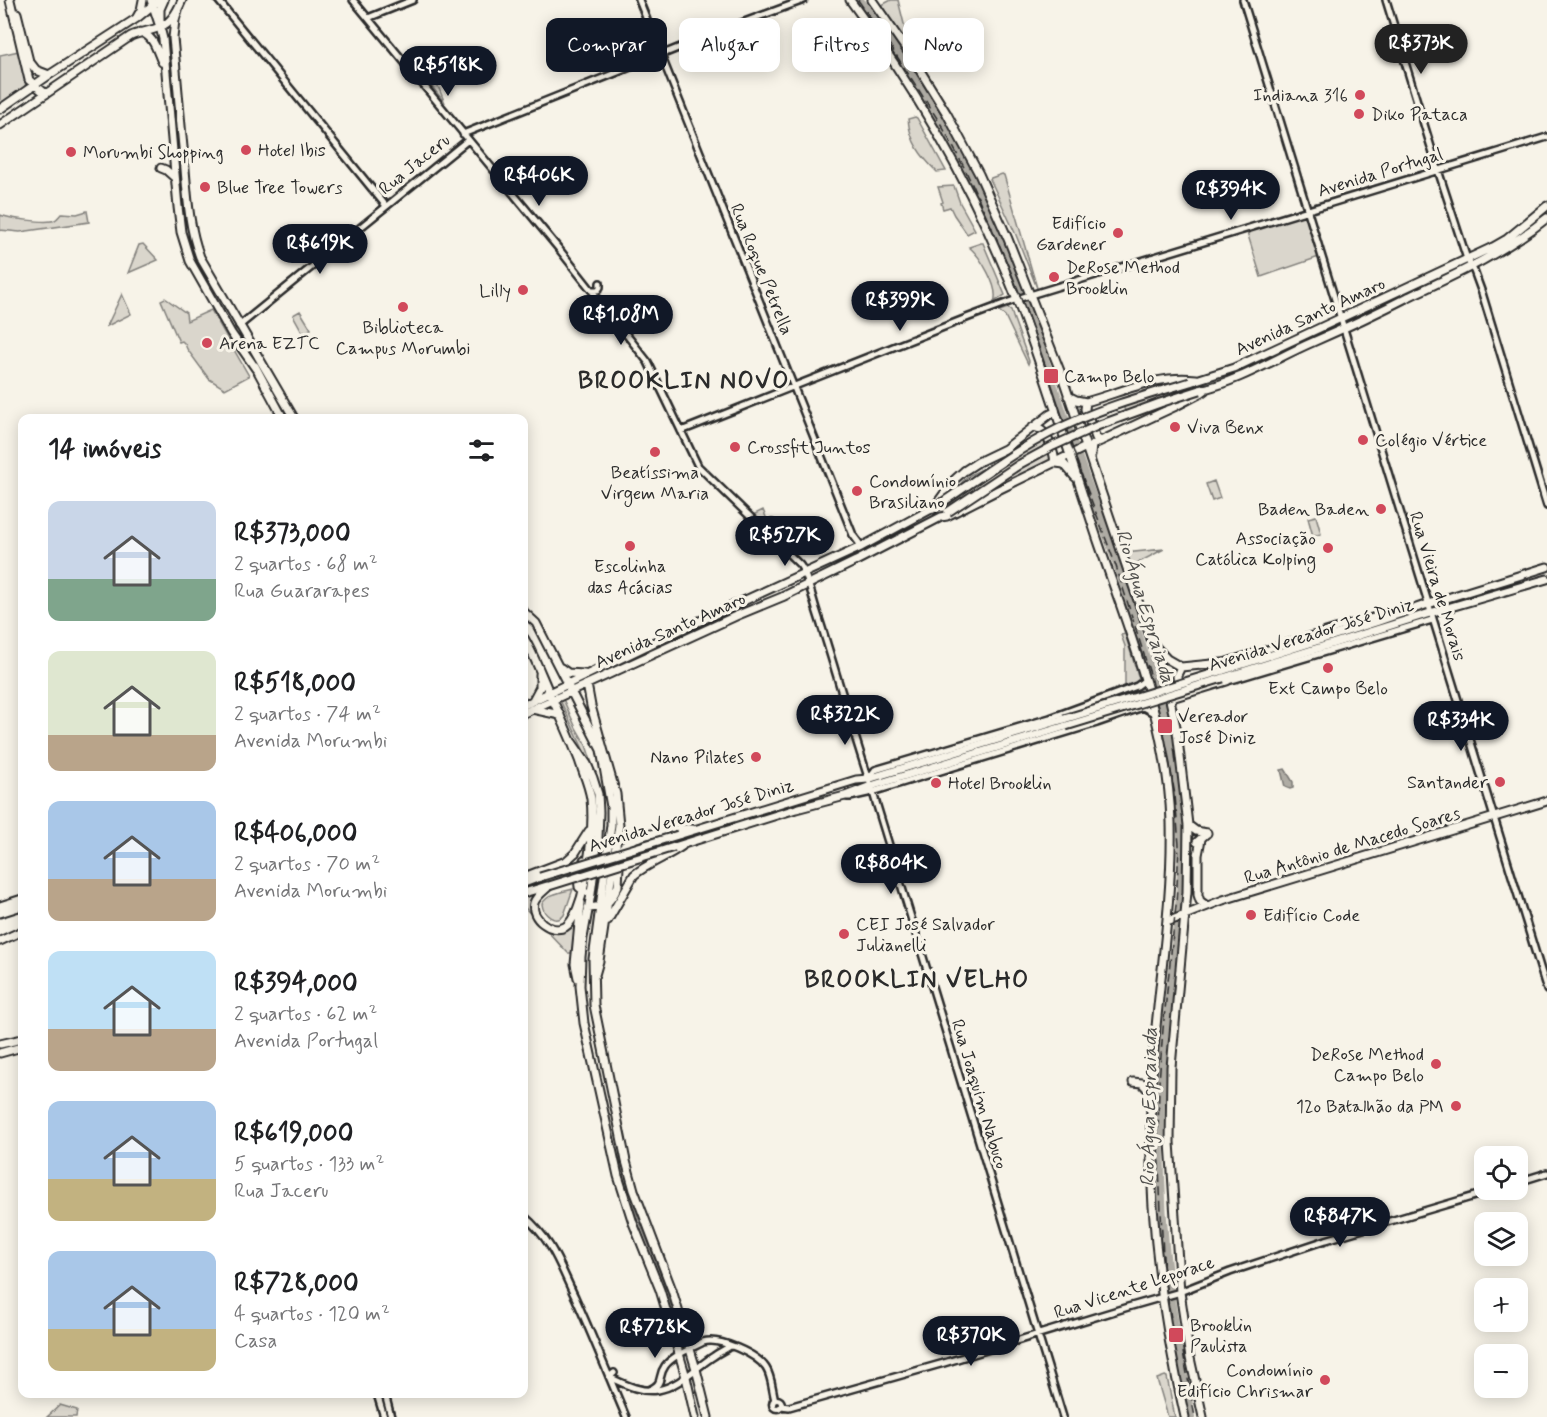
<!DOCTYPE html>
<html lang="pt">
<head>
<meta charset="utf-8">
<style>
	:root { --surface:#fff; --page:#f6f6f6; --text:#202124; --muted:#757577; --accent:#111827 }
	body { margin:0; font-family:Mynerve,sans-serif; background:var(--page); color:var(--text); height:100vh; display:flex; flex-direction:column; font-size:22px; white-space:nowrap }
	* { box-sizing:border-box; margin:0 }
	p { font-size:20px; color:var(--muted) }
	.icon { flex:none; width:33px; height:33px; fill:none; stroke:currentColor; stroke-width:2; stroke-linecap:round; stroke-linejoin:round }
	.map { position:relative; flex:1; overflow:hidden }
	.side { position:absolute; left:18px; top:414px; width:510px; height:984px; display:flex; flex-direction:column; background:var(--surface); border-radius:12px; box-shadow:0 3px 15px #0003 }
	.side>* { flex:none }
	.banner { position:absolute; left:546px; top:18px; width:570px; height:54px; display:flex; gap:12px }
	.fabs { position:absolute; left:1474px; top:1146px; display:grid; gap:12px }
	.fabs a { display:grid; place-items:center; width:54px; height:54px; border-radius:12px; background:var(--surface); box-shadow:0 3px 15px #0003; font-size:30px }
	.price { position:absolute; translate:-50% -51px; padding:0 14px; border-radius:21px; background:var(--accent); color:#fff; font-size:20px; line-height:39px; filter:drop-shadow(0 2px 3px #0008) }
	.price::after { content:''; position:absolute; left:50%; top:36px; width:18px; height:14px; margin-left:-9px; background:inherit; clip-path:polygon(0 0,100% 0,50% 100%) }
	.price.on { background:#222; color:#fff }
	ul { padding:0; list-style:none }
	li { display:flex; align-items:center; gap:18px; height:150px; padding:0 30px }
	li span { display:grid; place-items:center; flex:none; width:168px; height:120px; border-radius:12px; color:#555 }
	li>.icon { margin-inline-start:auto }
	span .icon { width:72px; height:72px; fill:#fffc; stroke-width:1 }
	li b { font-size:26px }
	h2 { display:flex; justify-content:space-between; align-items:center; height:72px; padding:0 30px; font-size:26px }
	.pill { padding:0 21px; border-radius:12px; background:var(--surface); box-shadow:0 3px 15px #0003; font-size:21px; line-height:54px }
	.pill.on { background:var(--accent); color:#fff }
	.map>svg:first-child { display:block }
	.green { fill:#dad6cc; stroke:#82807c; stroke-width:1.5 }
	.water { fill:#afaca4; stroke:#7a7874; stroke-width:1.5 }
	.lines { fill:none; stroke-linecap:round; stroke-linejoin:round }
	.river { stroke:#afaca4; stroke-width:8 }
	.minor-casing { stroke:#2b2b2b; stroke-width:10 }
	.major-casing { stroke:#2b2b2b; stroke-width:11 }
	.minor { stroke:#f7f3e8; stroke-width:5 }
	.major { stroke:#f7f3e8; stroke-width:7 }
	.rail { stroke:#2b2b2b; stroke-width:1.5; stroke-dasharray:9 4.5; stroke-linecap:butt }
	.major-bridge-casing { stroke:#2b2b2b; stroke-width:11; stroke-linecap:butt }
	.major-bridge { stroke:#f7f3e8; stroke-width:7 }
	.poi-dot { fill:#d1495b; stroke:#f7f3e8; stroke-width:2 }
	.labels { text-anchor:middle; stroke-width:6; stroke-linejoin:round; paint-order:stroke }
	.poi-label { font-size:18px; fill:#2b2b2b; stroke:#f7f3e8; text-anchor:start }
	.street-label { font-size:18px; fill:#2b2b2b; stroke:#f7f3e8 }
	.water-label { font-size:20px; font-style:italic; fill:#53524f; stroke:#f7f3e8 }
	.district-label { font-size:24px; font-weight:bold; letter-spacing:1.5px; fill:#2b2b2b; stroke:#f7f3e8 }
</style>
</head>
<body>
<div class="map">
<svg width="1547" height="1417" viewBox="0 0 1547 1417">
	<rect width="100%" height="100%" fill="#f7f3e8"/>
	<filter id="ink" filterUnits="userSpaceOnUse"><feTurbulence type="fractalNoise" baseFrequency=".0167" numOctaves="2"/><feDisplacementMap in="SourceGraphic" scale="12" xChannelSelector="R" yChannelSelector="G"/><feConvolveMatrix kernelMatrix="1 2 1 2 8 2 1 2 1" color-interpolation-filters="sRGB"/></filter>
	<g filter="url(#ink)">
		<path class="green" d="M891 0H898L905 28 914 45 906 48 880 6Z
			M19 51C29 88 33 84 0 106V55Z
			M433 74 445 103 425 78Z
			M915 117 917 118 946 171 937 172C921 156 910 142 908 119Z
			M1002 174 1004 175 1037 288 1016 235 990 179 991 178Z
			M954 186 960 203 975 230 967 234 954 215 950 207 943 209 941 203 943 202 938 187Z
			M87 211 89 222 20 232 0 230V215C8 218 47 224 55 220 58 218 59 216 62 213L77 214Z
			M1305 214 1319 257 1261 277 1247 232Z
			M981 243H983L1005 295 994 302C1000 288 980 256 969 247Z
			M143 244 158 260 128 273 139 245Z
			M122 294 131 314 107 326Z
			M165 298 186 313 187 321 211 310 249 376 225 389 209 379 187 349 185 344 182 341 179 342 161 300Z
			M1008 308 1011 310 1013 317 1029 361 1028 364 1005 316 999 311Z
			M300 311 311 329 303 333 293 315Z
			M1167 391 1169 396 1126 413 1123 406Z
			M1041 432 1053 460 939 518H932L963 481 970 475 1003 459Z
			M1214 481 1220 498 1212 501 1206 484Z
			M763 510 771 529 768 530 753 515Z
			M1316 516 1321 534 1313 536 1308 518Z
			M1164 549 1130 567 1125 553Z
			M1125 634 1140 682 1128 688 1125 685V646L1121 635Z
			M563 699 576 728 586 745 597 779 560 700Z
			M573 889 564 915C556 925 543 915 542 904 548 893 563 892 573 889Z
			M536 893 533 899V915L559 932 578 914 574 952 572 953H568L524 907V896Z
			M615 1145 629 1194 667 1292 675 1319V1324L625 1187Z
			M1165 1376 1167 1377 1175 1417H1168L1157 1379Z
			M60 1405 77 1410 76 1417H47Z"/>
		<path class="water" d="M1285 769 1293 782V788L1290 789 1285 787 1281 770Z"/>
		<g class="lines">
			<path class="river" d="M860 0C909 66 954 136 988 211 1028 300 1055 393 1088 484 1100 517 1113 550 1123 583 1131 607 1137 631 1145 655 1148 664 1153 673 1156 682 1168 725 1177 771 1180 815 1187 900 1167 983 1162 1068 1159 1139 1160 1213 1169 1284 1174 1329 1184 1373 1191 1417"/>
			<g class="minor-casing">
				<path id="minor" d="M218 0 386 206
					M353 0 559 249 648 362 698 466 800 565C807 574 812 596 816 609 835 667 851 727 871 786L1063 1417
					M639 0 853 535 862 547
					M1243 0 1547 990
					M1386 0 1438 170 1467 259 1474 271 1482 293 1547 506
					M368 18 413 0
					M463 134 728 28 804 0
					M592 290H598L600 287V283
					M239 326 468 140
					M681 431 969 317 1017 299 1547 137
					M765 532 771 530 772 523
					M1222 663 1390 612 1405 610
					M1227 678V681L1235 679 1432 620
					M869 778 875 770 1050 718 1137 686 1145 680
					M847 797H850L872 792 1097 723 1143 707 1154 713
					M1518 1182 1547 1173
					M524 1216C553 1241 559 1264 575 1297 593 1337 609 1377 626 1417
					M614 1373 609 1377C624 1384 641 1393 658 1390 680 1386 696 1367 714 1356 719 1352 725 1350 730 1346
					M649 1390C665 1383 657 1377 665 1366 673 1355 691 1349 703 1342 719 1337 757 1354 766 1368 772 1377 772 1390 775 1400
					M377 1394 384 1417
					M385 1394 391 1417
					M772.5 1404a4.5 4.5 0 1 1 9 0a4.5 4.5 0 1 1-9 0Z
					M781 1406 789 1407 944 1363 1128 1307 1177 1293 1230 1272 1326 1240 1495 1190"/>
			</g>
			<g class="major-casing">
				<path id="major" d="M10 0 29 80 46 94
					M151 0 160 27 163 39 178 207 181 232 190 261 231 333 256 369
					M850 0C918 92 976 193 1017 300 1047 379 1071 461 1098 541 1129 632 1168 725 1171 822 1173 907 1157 991 1152 1076 1146 1190 1159 1306 1185 1417
					M872 0 913 59 947 114 979 174 1008 239 1062 376 1153 645 1170 700 1177 731 1188 825 1187 892 1171 1067 1170 1142 1180 1292 1190 1358 1203 1417
					M178 10 175 20 173 38C177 78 180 118 184 157 187 191 188 225 200 257L294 418
					M17 13 29 61 36 70 49 75
					M137 17 141 10 143 0
					M160 22V9L164 0
					M140 32C154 36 156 49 162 62
					M0 109 49 75 137 18 159 0
					M0 125 131 36C140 32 151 31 160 27 171 23 178 10 182 0
					M161 168 166 170 175 178
					M255 366 283 418
					M1190 382 1234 368 1493 247 1507 239 1547 206
					M1200 390C1240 381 1276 358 1313 342 1345 328 1377 313 1408 297 1457 274 1505 252 1547 218
					M1068 396 1076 400 1086 402C1122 392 1158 374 1196 379
					M1086 402 1085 409 1096 438 1101 441
					M1033 427C1037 428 1039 428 1042 431 1048 436 1056 456 1054 463
					M1091 455 1092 445 1176 406 1201 393 1205 390
					M1056 463 1064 464 1075 477
					M933 509 954 480 964 471 978 462 1005 449 1049 415 1055 412
					M524 612 536 623 601 750 611 807V825L593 959 594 1005 626 1161 634 1190 672 1290 696 1369 708 1417
					M524 638C534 655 541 674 549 692 560 715 570 737 579 760 583 773 589 785 591 799 594 827 589 858 584 886 582 897 575 921 565 927 551 934 530 918 534 903 536 896 544 891 549 886
					M1155 646 1167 659 1181 667 1222 663
					M561 668 568 673 584 674
					M1221 671 1376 622 1428 604 1547 567
					M1223 678 1430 613 1547 579
					M587 684 591 706 616 794 619 825 599 961 595 975
					M1178 690 1177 675 1181 667
					M533 700 540 687V674
					M1170 700 1175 697 1227 681
					M524 705 667 636 861 547 937 506
					M532 709 560 715
					M524 713 736 616 782 597 856 561 941 517 947 516 998 490 1086 447
					M572 742 587 764 593 778 598 794 599 812 598 838 591 894 583 938 581 957 580 986 584 1023 618 1176 633 1223 660 1290 686 1377 695 1417
					M1188 825 1196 831 1207 833
					M678 835 856 780 868 779 1064 719
					M1201 839 1198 855V895L1200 901 1207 906
					M1197 842 1207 833
					M674 847 796 809 845 796 871 786 1066 726
					M584 860 578 878 579 887 585 892
					M524 877 566 861 575 853 589 831
					M524 883 540 877
					M524 893 547 886
					M0 906 22 899
					M588 908C606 907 611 902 618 886 619 874 618 857 623 847 630 835 678 828 692 829
					M0 913 22 906
					M608 920 634 875C648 863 667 857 682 846
					M1167 922 1223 900 1547 801
					M0 941 22 931
					M578 978 575 964 581 903
					M0 1044 22 1039
					M0 1053 22 1047
					M1133 1082 1142 1083 1152 1094"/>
			</g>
			<use href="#minor" class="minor"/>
			<use href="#major" class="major"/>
			<path class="rail" d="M858 0 889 44 942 126 965 169 997 239 1026 311 1081 473 1116 566 1152 680 1167 749 1175 795 1179 845 1176 905 1163 1029 1159 1082 1158 1144 1163 1256 1164 1277 1171 1318
				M1183 1352 1195 1417"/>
			<g class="major-bridge-casing">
				<path id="major-bridge" d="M937 506C981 477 1024 443 1073 422 1110 405 1151 394 1190 382
					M948 512 1020 464 1053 446 1097 426 1160 403 1200 390
					M1064 719 1221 671
					M1066 726 1223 678
					M540 877 678 835
					M549 886 674 847"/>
			</g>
			<use href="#major-bridge" class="major-bridge"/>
		</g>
	</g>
	<g class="poi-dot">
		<circle cx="1360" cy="95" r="6"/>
		<circle cx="1359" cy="114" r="6"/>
		<circle cx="246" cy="150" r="6"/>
		<circle cx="71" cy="152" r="6"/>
		<circle cx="205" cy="187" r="6"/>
		<circle cx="1118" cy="233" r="6"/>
		<circle cx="1054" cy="277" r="6"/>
		<circle cx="523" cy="290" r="6"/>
		<circle cx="403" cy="307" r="6"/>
		<circle cx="207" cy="343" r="6"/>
		<rect x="1043" y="368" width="16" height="16" rx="3"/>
		<circle cx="1175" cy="427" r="6"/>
		<circle cx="1363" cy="440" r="6"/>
		<circle cx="735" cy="447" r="6"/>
		<circle cx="655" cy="452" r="6"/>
		<circle cx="857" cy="491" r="6"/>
		<circle cx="1381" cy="509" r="6"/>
		<circle cx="630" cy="546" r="6"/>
		<circle cx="1328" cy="548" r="6"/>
		<circle cx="1328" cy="668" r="6"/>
		<rect x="1157" y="718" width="16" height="16" rx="3"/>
		<circle cx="756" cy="757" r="6"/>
		<circle cx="1500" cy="782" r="6"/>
		<circle cx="936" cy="783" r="6"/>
		<circle cx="1251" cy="915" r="6"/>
		<circle cx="844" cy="934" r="6"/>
		<circle cx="1436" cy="1064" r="6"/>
		<circle cx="1456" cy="1106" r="6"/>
		<rect x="1168" y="1327" width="16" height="16" rx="3"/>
		<circle cx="1325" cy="1380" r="6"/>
	</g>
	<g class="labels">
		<g class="poi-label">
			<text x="1348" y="101" text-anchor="end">Indiana 316</text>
			<text x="1371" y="120">Diko Pataca</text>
			<text x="258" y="156">Hotel Ibis</text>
			<text x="83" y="158">Morumbi Shopping</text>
			<text x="217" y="193">Blue Tree Towers</text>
			<text x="1106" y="229" text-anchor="end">Edifício<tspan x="1106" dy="21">Gardener</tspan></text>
			<text x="1066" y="273">DeRose Method<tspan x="1066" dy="21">Brooklin</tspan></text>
			<text x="511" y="296" text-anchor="end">Lilly</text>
			<text x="403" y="333" text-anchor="middle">Biblioteca<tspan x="403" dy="21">Campus Morumbi</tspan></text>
			<text x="219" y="349">Arena EZTC</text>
			<text x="1064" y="382">Campo Belo</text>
			<text x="1187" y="433">Viva Benx</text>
			<text x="1375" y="446">Colégio Vértice</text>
			<text x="747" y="453">Crossfit Juntos</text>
			<text x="655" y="478" text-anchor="middle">Beatíssima<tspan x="655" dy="21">Virgem Maria</tspan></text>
			<text x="869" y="487">Condomínio<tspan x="869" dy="21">Brasiliano</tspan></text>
			<text x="1369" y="515" text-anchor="end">Baden Baden</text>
			<text x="1316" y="544" text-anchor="end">Associação<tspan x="1316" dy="21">Católica Kolping</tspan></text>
			<text x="630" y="572" text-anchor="middle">Escolinha<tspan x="630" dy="21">das Acácias</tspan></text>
			<text x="1328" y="694" text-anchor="middle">Ext Campo Belo</text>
			<text x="1178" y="722">Vereador<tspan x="1178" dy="21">José Diniz</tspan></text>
			<text x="744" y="763" text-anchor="end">Nano Pilates</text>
			<text x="1488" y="788" text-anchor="end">Santander</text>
			<text x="948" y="789">Hotel Brooklin</text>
			<text x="1263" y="921">Edifício Code</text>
			<text x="856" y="930">CEI José Salvador<tspan x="856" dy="21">Julianelli</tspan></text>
			<text x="1424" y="1060" text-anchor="end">DeRose Method<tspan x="1424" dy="21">Campo Belo</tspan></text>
			<text x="1444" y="1112" text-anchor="end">12o Batalhão da PM</text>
			<text x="1190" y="1331">Brooklin<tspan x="1190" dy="21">Paulista</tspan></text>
			<text x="1313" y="1376" text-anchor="end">Condomínio<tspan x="1313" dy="21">Edifício Chrismar</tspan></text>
		</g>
		<g class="street-label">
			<text transform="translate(414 164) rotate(-39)" y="6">Rua Jaceru</text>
			<text transform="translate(1380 172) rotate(-17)" y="6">Avenida Portugal</text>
			<text transform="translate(762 269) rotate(68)" y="6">Rua Roque Petrella</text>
			<text transform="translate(1310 316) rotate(-25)" y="6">Avenida Santo Amaro</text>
			<text transform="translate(1438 586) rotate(73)" y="6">Rua Vieira de Morais</text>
			<text transform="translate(670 630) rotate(-24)" y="6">Avenida Santo Amaro</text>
			<text transform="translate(1311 634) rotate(-17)" y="6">Avenida Vereador José Diniz</text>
			<text transform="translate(691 815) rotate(-17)" y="6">Avenida Vereador José Diniz</text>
			<text transform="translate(1352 845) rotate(-17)" y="6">Rua Antônio de Macedo Soares</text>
			<text transform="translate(980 1094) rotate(73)" y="6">Rua Joaquim Nabuco</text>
			<text transform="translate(1134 1287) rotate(-18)" y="6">Rua Vicente Leporace</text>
		</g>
		<g class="water-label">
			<text transform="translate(1146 606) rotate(73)" y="7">Rio Água Espraiada</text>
			<text transform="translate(1148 1107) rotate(-89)" y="7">Rio Água Espraiada</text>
		</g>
		<g class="district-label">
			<text x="684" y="388">BROOKLIN NOVO</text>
			<text x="917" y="987">BROOKLIN VELHO</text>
		</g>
	</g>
</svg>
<div class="fabs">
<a><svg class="icon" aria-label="locate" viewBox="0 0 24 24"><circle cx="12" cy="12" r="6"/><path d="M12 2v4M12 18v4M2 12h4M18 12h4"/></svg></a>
<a><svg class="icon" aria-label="layers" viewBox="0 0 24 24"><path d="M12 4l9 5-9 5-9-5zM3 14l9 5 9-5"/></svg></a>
<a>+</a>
<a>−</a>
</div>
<b class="price on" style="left:1421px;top:75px">R$373K</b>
<b class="price" style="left:448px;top:97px">R$518K</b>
<b class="price" style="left:539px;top:207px">R$406K</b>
<b class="price" style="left:1231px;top:221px">R$394K</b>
<b class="price" style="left:320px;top:275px">R$619K</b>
<b class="price" style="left:900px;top:332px">R$399K</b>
<b class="price" style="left:621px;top:346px">R$1.08M</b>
<b class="price" style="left:785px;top:567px">R$527K</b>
<b class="price" style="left:845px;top:746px">R$322K</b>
<b class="price" style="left:1461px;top:752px">R$334K</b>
<b class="price" style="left:891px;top:895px">R$804K</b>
<b class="price" style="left:1340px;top:1248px">R$847K</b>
<b class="price" style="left:655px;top:1359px">R$728K</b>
<b class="price" style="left:971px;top:1367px">R$370K</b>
<div class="banner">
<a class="pill on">Comprar</a>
<a class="pill">Alugar</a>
<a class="pill">Filtros</a>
<a class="pill">Novo</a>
</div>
<section class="side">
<h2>14 imóveis<svg class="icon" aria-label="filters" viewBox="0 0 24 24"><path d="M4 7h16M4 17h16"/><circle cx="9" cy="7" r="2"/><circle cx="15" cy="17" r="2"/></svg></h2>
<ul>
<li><span style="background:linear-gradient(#c9d6e8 65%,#7fa58c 0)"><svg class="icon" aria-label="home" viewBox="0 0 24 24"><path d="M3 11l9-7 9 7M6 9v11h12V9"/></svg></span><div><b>R$373,000</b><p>2 quartos · 68 m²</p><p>Rua Guararapes</p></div></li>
<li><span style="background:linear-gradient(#dfe7d0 70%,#b9a48a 0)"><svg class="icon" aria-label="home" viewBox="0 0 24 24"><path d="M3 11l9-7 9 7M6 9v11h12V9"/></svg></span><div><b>R$518,000</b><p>2 quartos · 74 m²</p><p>Avenida Morumbi</p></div></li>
<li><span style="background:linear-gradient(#a9c7e8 65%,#b9a48a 0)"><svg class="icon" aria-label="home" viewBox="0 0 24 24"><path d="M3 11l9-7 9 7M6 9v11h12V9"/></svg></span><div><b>R$406,000</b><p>2 quartos · 70 m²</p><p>Avenida Morumbi</p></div></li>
<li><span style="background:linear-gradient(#bfe0f5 65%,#b9a48a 0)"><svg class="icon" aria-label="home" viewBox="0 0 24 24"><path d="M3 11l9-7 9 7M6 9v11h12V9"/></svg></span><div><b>R$394,000</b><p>2 quartos · 62 m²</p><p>Avenida Portugal</p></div></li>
<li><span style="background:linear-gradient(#a9c7e8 65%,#c2b280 0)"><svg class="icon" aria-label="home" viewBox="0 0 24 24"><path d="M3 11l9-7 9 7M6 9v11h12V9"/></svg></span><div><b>R$619,000</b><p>5 quartos · 133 m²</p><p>Rua Jaceru</p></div></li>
<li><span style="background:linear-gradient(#a9c7e8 65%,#c2b280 0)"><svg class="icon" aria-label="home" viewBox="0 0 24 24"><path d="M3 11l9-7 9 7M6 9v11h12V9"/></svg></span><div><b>R$728,000</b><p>4 quartos · 120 m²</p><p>Casa</p></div></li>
</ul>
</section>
</div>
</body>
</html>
